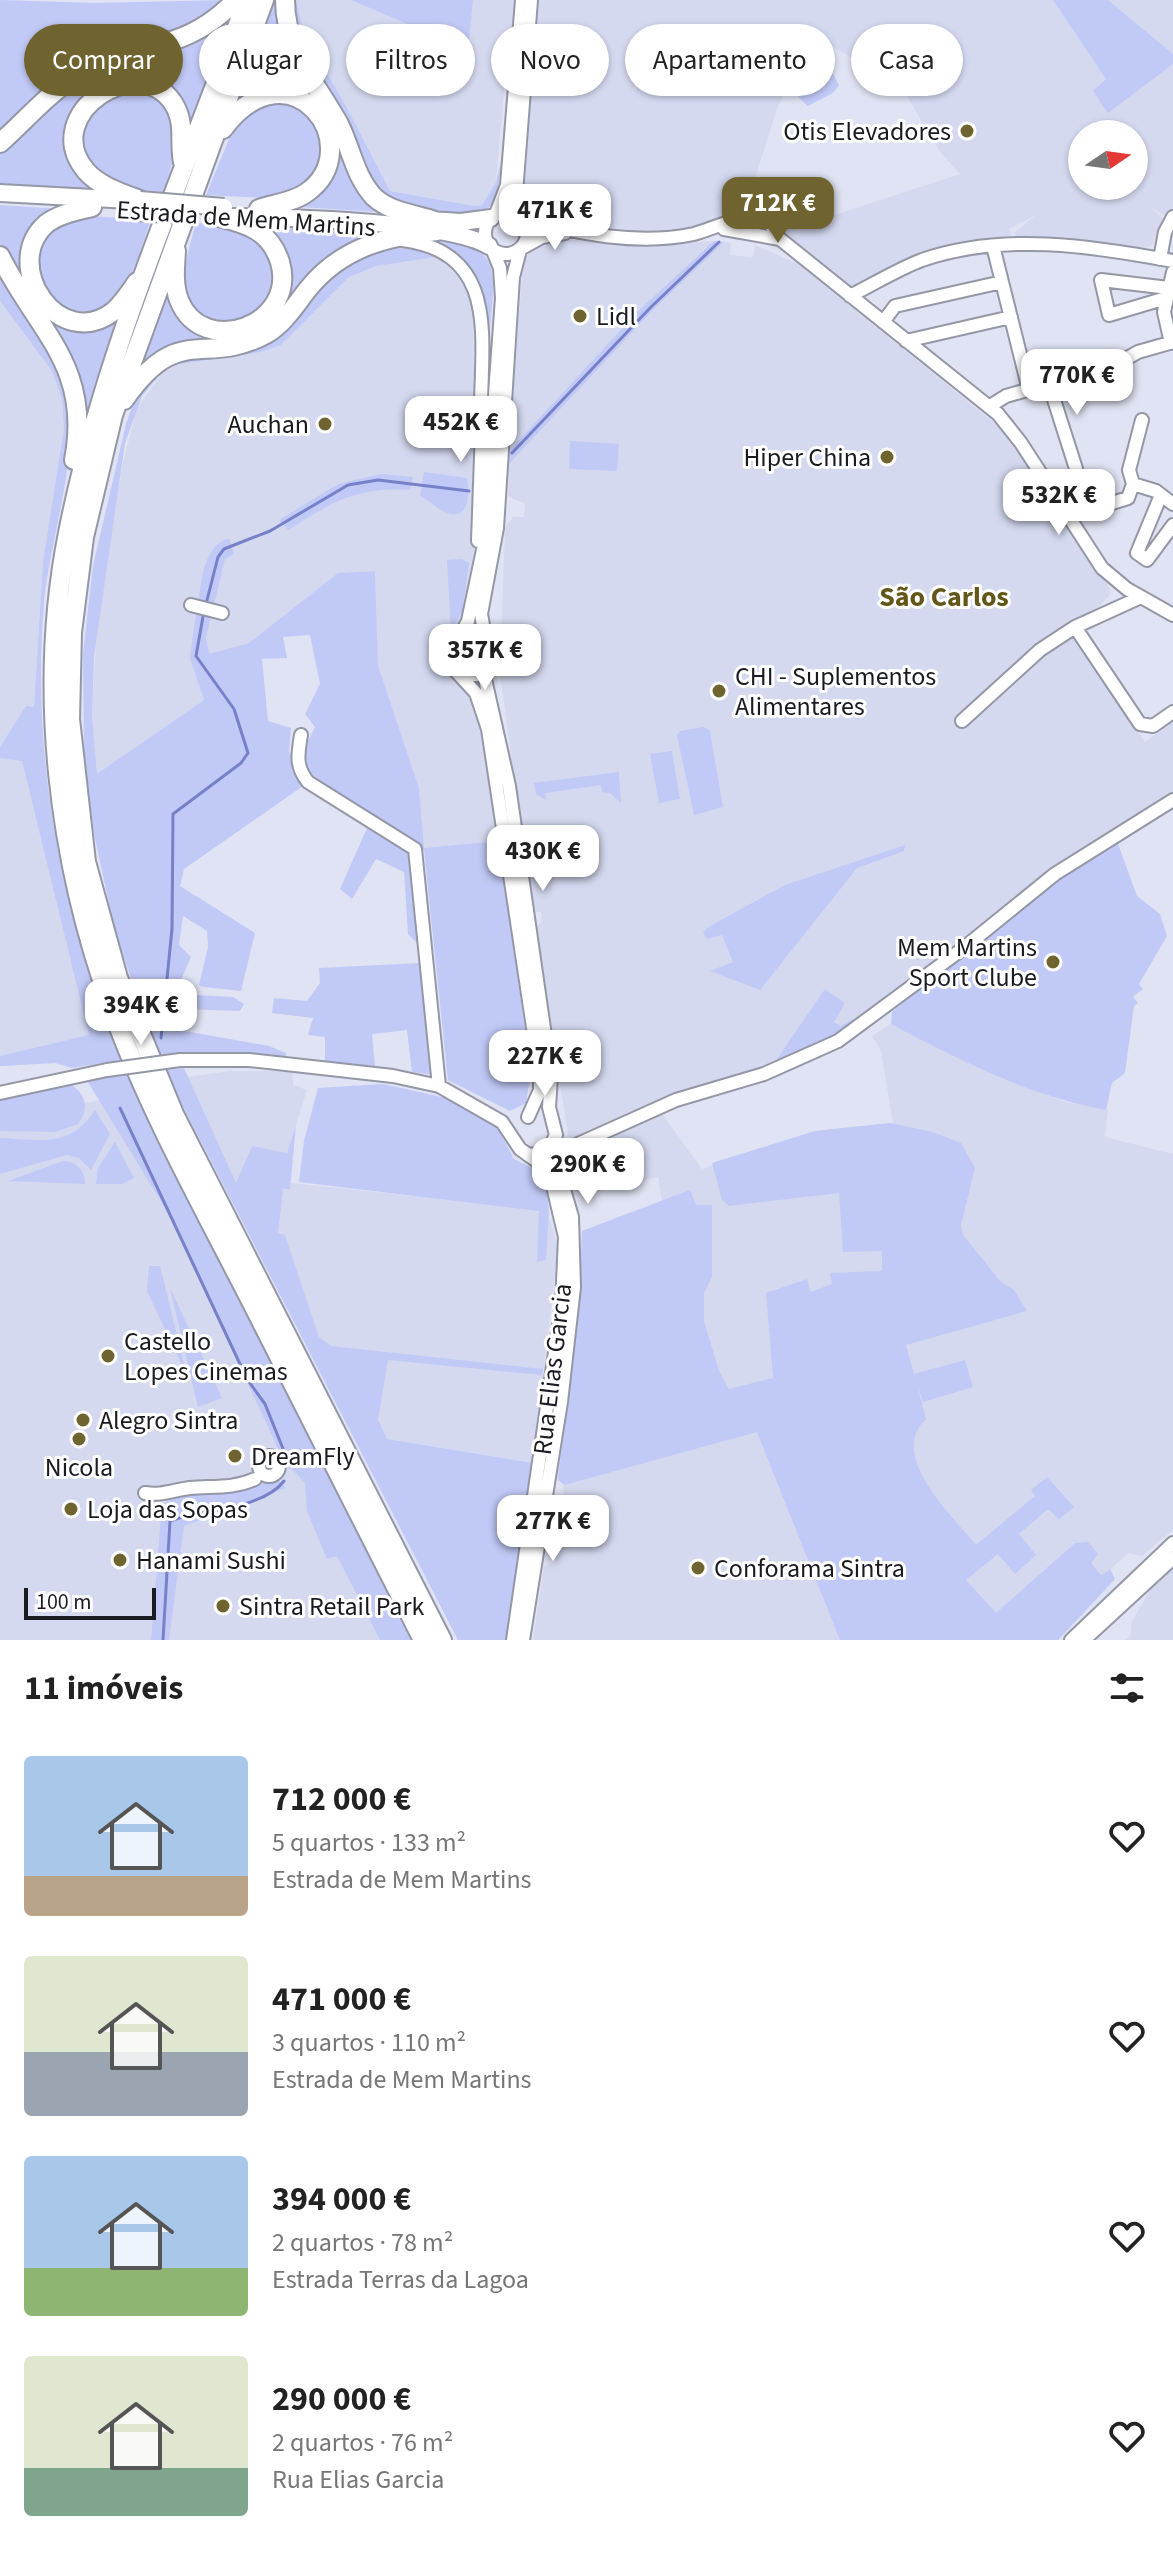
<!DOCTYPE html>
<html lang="pt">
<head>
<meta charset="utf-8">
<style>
	:root { --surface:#fff; --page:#f6f6f6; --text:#222; --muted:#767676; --accent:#6f6430 }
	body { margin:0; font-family:"Source Sans 3",sans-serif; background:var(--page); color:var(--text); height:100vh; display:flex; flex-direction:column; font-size:30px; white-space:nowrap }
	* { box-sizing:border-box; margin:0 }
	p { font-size:26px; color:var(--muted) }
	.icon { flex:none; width:44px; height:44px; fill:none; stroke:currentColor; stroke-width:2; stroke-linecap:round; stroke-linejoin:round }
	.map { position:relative; height:1640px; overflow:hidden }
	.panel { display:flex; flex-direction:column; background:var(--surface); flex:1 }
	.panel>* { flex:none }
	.top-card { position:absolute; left:24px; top:24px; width:1126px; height:72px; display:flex; gap:16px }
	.needle { width:52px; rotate:77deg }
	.fabs { position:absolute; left:1068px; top:120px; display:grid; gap:16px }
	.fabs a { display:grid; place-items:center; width:80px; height:80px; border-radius:50%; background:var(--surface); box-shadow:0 2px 6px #0004; font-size:40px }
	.scale { position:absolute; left:24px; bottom:20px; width:132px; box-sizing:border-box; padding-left:8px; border:4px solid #1a1b20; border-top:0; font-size:22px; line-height:28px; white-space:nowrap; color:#1a1b20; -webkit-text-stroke:6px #fff; paint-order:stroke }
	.price { position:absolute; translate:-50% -68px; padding:0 18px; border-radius:16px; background:#fff; color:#222; font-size:26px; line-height:52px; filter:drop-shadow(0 2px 4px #0008) }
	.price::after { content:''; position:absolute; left:50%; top:48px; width:24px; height:18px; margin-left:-12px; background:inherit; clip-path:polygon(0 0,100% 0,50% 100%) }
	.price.active { background:var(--accent); color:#fff }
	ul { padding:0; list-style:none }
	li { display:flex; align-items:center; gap:24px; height:200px; padding:0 24px }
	li span { display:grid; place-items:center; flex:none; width:224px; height:160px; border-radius:8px; color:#555 }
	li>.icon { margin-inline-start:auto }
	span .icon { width:96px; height:96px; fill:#fffc; stroke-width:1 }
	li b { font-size:34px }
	h2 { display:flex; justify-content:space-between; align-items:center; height:96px; padding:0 24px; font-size:34px }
	.tag { padding:0 28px; border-radius:36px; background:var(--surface); box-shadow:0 2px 6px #0004; font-size:28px; line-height:72px }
	.tag.active { background:var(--accent); color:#fff }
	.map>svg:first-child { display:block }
	.built { fill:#d4d9f0; fill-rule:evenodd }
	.green { fill:#c1c9f6 }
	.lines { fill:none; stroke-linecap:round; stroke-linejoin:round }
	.stream { stroke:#7781c9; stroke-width:3 }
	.minor-casing { stroke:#9497a6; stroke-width:16 }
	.major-casing { stroke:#9497a6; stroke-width:20 }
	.highway-casing { stroke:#9497a6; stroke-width:22 }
	.minor { stroke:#fff; stroke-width:12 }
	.major { stroke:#fff; stroke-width:16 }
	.highway { stroke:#fff; stroke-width:18 }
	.minor-bridge-casing { stroke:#9497a6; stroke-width:16; stroke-linecap:butt }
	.major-bridge-casing { stroke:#9497a6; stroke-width:20; stroke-linecap:butt }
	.minor-bridge { stroke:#fff; stroke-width:12 }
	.major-bridge { stroke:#fff; stroke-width:16 }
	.poi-dot { fill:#6f6430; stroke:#fff; stroke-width:3 }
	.labels { text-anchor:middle; stroke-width:6; stroke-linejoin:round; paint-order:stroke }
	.poi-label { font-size:26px; fill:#1a1b20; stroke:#fff; text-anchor:start }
	.street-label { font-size:26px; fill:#1a1b20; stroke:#fff }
	.neighbourhood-label { font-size:28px; font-weight:bold; fill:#635619; stroke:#fff }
</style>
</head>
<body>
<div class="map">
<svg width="1173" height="1640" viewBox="0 0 1173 1640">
	<rect width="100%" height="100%" fill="#e0e3f3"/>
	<path class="built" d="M296 0H351L467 50 473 0H516L511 70 506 68 496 182 482 205 474 206 390 191 346 106 304 34Z
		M537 0H1173V213L1169 219 1150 206 1164 219 1152 245 1141 250 1018 240 1014 233 1036 215 1009 229 1012 239 948 250 860 299 800 249 786 231 960 174 940 152 895 76 870 90 853 59 810 32 777 109 746 206 740 215 675 232 649 234 553 216 531 205 522 186ZM1082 134H1134V186H1082Z
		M551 239 666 245 714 241 638 311 509 451 523 262 532 249Z
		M724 242 731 243 730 255 753 257 755 245 798 264 1002 429 1110 589 1109 596 1072 635 1145 742 1173 722V805L1060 877 930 981 921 971 857 1023 763 1069 654 1101 569 1139 535 928 542 922 541 912H536L531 902 500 674 505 527 513 517H524L525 504 508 496 509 464 653 310Z
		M422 257H434L447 263 461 275 472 298 478 526 461 623 453 638 440 649 443 672 460 686 473 704 483 738 498 841 424 848 419 788 378 665 375 571 338 573 249 643 192 662 204 700 97 775 92 717 98 607 123 463 137 408 167 366 261 352 281 345 349 277 376 266Z
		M0 301 52 371 62 399 64 428 43 562 34 707 56 900 103 1050 55 1063 0 1066Z
		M891 1024 955 1056 1065 1102 1108 1110 1105 1137 1173 1154V1530L1142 1556 1128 1553 1111 1569 1115 1579 1058 1640H533L544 1566 555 1562 559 1530 569 1527 571 1506 563 1501 564 1485 557 1476 578 1318 582 1231 662 1201 658 1177 582 1194 574 1191 568 1156 660 1111 702 1169 815 1131 893 1123 881 1051 872 1036Z
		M230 1071H292L293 1085 307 1090 287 1153 236 1184 187 1077Z
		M104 1100 176 1201 395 1640H0V1115Z
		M281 1182 547 1210 558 1246 533 1463 372 1437 270 1262Z
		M1173 1568V1640H1125L1131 1635V1623L1150 1590Z"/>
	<path class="green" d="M0 0 95 3 227 0 206 21 105 55 0 136Z
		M275 0H281L381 210 378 212 301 207 328 179 320 107 250 95 238 100Z
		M291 0H296L304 34 346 106 390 191 474 206 482 205 496 182 503 153 498 190 502 192C480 235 416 208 381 196L305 59Z
		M351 0H473L468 50Z
		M1053 0H1108L1173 54V64L1108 113 1093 91 1106 79Z
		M232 15 190 127 174 96 97 86 85 96 72 127 100 190 0 186V148L72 84Z
		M812 63 830 68 839 85 833 93 808 106 798 97Z
		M146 91 169 106 176 149 164 192C125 189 115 187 85 161 80 125 84 118 109 93Z
		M265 101 299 104 324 136 323 165 301 190 266 198 206 195 236 122Z
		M0 205 58 209 31 235 41 310 120 316 86 417 0 243Z
		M90 216 151 220C133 268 130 308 72 316L43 295C33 240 34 231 90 216Z
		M196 223 235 226 271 250 277 290 251 321C239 322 224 325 213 322 167 309 188 254 196 223Z
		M262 223 384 231 273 323 143 361 171 286 211 334 284 300Z
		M426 239C508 243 494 273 489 340L485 341C485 284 478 266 426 239Z
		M714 241 724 242 653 310 509 464V451L638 311Z
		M397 248 413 249 434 257 376 266 349 277 281 345 261 352 167 366 142 396 125 443 94 657 92 717 97 774 204 700 190 658 196 612 211 616 206 638 209 654 249 643 338 573 375 571 378 665 419 788 424 848 498 841 531 1072 526 1103 510 1111 448 1080 424 850 414 861 421 947 408 934 404 872 376 859 352 899 340 889 368 826 309 778 302 768 305 747 315 727 305 714 320 684 310 635 283 637 287 658 262 659 268 721 291 728 289 751 303 786 184 869 180 886 255 933 241 991 204 987 199 985 208 947 207 931 183 916 179 945 191 957 175 994 179 1030 269 1046 286 1053V1058L233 1053 158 1056 115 932 94 833 84 754 83 654 93 566 126 424 135 398 170 360 239 351 340 268 378 250Z
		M0 265C16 293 33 321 49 349 55 359 64 369 68 380 85 428 49 546 44 602 31 758 61 917 122 1060L72 1068 55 1063 0 1066V1056L89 1035 22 761 0 758V747L26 706 34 707 43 562 64 428 62 399 52 371 0 301Z
		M570 441 619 444 617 471 569 469Z
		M424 472 467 478C470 493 470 524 443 511 435 507 429 500 420 496Z
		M382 474 413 477 410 490C355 487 333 502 288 530L279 520 338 484Z
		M229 538 234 554 225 559 214 605 198 601C203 577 203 547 229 538Z
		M462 559 469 563 462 612 451 631 447 560Z
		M704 727 710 731 723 807 694 815 677 735 680 731Z
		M672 751 680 799 659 803 650 754Z
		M619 772 621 803 610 793 602 792 601 785 545 793 546 800 536 794 534 783Z
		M1117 841 1137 896 1160 914 1167 936 1139 984 1143 989 1133 997 1138 1003 1134 1006 1125 1073 1112 1083 1106 1110C1030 1096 959 1060 891 1024L892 1012 1060 877Z
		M905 845 904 851 857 868 760 990 710 971 733 962 722 935 707 939 703 932 710 926 785 885Z
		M421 963 435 1075 412 1072 407 1030 372 1034 375 1067 325 1063V1037L308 1035 313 1018 272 1013 274 998 307 1001 320 983 319 968Z
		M825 989 845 1003 834 1022 841 1026 859 1016 862 1019 835 1037 779 1063 777 1059Z
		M195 995 233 997 244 1004 240 1011 184 1009V997Z
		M184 1068 236 1183 252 1146 287 1153 296 1125 290 1189H283L278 1233 285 1235 319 1337 331 1346 543 1369 542 1375 388 1360 378 1420 387 1439 533 1463 508 1640H458L164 1070Z
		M129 1074 141 1106 397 1609 395 1612 413 1640H380L337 1556 327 1559 307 1511 305 1483 284 1461 167 1211 86 1079Z
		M68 1082C85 1093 91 1107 78 1124L55 1132 0 1131V1098Z
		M383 1084 446 1098 497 1127 514 1159 536 1170 546 1189 549 1210 546 1260 537 1262 539 1211 299 1182 304 1141 318 1088Z
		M95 1110 110 1134 91 1170 79 1158 67 1155 0 1174V1138C40 1140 71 1148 95 1110Z
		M890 1123 933 1132 961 1143 975 1168 961 1225 963 1235 1001 1282 1014 1290 1027 1311 906 1345 914 1374 965 1360 973 1387 923 1402 917 1384 926 1419C887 1456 952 1515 976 1545L1035 1496 1031 1490 1047 1477 1074 1507 1059 1519 1048 1509 1019 1534 1036 1555 1015 1574 998 1554 966 1580 996 1613 1075 1543 1088 1542 1098 1554 1091 1563 1101 1575 1110 1570 1115 1579 1058 1640H840L757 1432 564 1485 558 1480 578 1318 582 1231 690 1190 696 1205H712V1277L704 1293V1321L719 1371 729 1389 773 1378 766 1293 807 1279 811 1292 832 1284 830 1273 882 1271V1251L843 1252 839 1193 729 1206 722 1200 712 1163 815 1131Z
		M115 1142 134 1178 122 1184H96L98 1168Z
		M63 1161C77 1161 85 1171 85 1184L8 1181Z
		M149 1266H160L187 1376 147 1291Z
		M170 1288 222 1398 198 1407Z
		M278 1480 286 1488 184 1526 169 1640H151L162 1504 186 1494 236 1490Z"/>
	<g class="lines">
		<path class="stream" d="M512 453 650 308 719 242
			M206 604 218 557 224 549 270 531 348 485 378 480 469 491
			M161 1038 172 929 173 814 241 763 248 753 234 709 196 656 204 611
			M120 1108 247 1379 265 1404 290 1466
			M163 1640 170 1521C201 1509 262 1510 284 1481"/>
		<g class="minor-casing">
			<path id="minor" d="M485 233a21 21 0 1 1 42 0a21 21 0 1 1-42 0Z
				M496 214 507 185 522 0
				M521 218 516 193 531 0
				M522 219C577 233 637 246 694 234 709 230 753 211 763 214L780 239 998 414 1021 443 1102 568 1127 589 1173 615
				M724 229 780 239
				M402 240C497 252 482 333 481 405
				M993 246 1029 390
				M522 248 542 237 565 233
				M493 251 500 268 502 298 484 545 468 621 449 656 452 667 476 693 488 729 540 1074V1090L528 1117
				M1160 259 1165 232 1173 217
				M850 296C874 284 898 269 922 260 1003 232 1092 246 1173 261
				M1166 298 1109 315 1101 280 1169 288
				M883 322 895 306 1002 282
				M906 341 1011 317
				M1171 343 1164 312 1173 272
				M1049 384 1078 475
				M990 406 1006 396 1115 365 1138 352 1173 342
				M1133 484 1156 491 1173 504
				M1161 495 1137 553 1147 560 1173 525
				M1090 510 1128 498 1133 484 1129 470 1142 420
				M478 541 483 400
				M191 605 222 613
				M1075 627 1140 724 1153 726 1173 712
				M488 663 485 679 509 786 551 1077 549 1107 556 1135 547 1153 528 1155
				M461 675H477L486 668 489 658 481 614 497 528 513 277 520 250
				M962 721 1040 650 1075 627 1141 597
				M301 735C298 754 295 766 308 782L415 849 439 1086
				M180 1060H249L393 1076 439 1086 502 1122 520 1149 541 1164 551 1178 565 1237 562 1304 513 1640
				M0 1093 107 1070
				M552 1148H569L676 1100 764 1074 838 1041 965 947 1055 874 1173 800
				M259 1466a10 10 0 1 1 20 0a10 10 0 1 1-20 0Z
				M145 1493C162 1496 173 1490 190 1488 213 1486 233 1489 255 1479
				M523 1640 561 1402 574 1287 572 1217 552 1148
				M1071 1640 1173 1543
				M1084 1640 1173 1558"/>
		</g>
		<g class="major-casing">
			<path id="major" d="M0 193 130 200
				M229 217C284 217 446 221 489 246
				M429 220 461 222 491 218"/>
		</g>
		<g class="highway-casing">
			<path id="highway" d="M247 0C184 175 104 350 68 533 37 689 58 860 112 1009 149 1111 203 1207 252 1303 309 1415 365 1528 423 1640
				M264 0 113 415 84 537 72 632 70 719 86 862 118 978 174 1114 442 1640
				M285 0C285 50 316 83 339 124 351 148 355 177 374 197 389 211 412 214 432 220
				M223 129C291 38 371 148 306 193 293 202 274 204 259 209
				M0 143C26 120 50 91 80 74 138 39 182 56 236 0
				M140 200C121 193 99 186 86 171 37 113 144 46 176 108 185 126 179 144 183 162
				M92 207C76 211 59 214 46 224 0 265 59 354 114 311 123 303 130 292 137 282
				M176 251C175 267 173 284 179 300 203 360 298 325 280 262 270 231 248 224 219 217
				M0 256C38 332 92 366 74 460
				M124 400C180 320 203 368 266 334 284 324 296 304 308 289 341 248 386 236 437 231"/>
		</g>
		<use href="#minor" class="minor"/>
		<use href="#major" class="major"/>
		<use href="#highway" class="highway"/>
		<g class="minor-bridge-casing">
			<path id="minor-bridge" d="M107 1070 180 1060"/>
		</g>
		<g class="major-bridge-casing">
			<path id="major-bridge" d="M140 200 224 207
				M136 212 186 215"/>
		</g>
		<use href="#minor-bridge" class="minor-bridge"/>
		<use href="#major-bridge" class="major-bridge"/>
	</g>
	<g class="poi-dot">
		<circle cx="967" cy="131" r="8"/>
		<circle cx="580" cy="316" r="8"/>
		<circle cx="325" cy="424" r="8"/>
		<circle cx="887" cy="457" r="8"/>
		<circle cx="719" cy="691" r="8"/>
		<circle cx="1053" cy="962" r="8"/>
		<circle cx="108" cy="1356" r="8"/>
		<circle cx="83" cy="1420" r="8"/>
		<circle cx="79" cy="1439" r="8"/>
		<circle cx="235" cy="1456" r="8"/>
		<circle cx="71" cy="1509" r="8"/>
		<circle cx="120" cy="1560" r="8"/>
		<circle cx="698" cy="1568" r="8"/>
		<circle cx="223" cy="1606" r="8"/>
	</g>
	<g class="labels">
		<g class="poi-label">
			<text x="951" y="140" text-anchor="end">Otis Elevadores</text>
			<text x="596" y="325">Lidl</text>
			<text x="309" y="433" text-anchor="end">Auchan</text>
			<text x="871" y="466" text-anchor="end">Hiper China</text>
			<text x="735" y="685">CHI - Suplementos<tspan x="735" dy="30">Alimentares</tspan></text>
			<text x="1037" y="956" text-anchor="end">Mem Martins<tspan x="1037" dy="30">Sport Clube</tspan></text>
			<text x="124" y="1350">Castello<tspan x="124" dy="30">Lopes Cinemas</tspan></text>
			<text x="99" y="1429">Alegro Sintra</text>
			<text x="251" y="1465">DreamFly</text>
			<text x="79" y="1476" text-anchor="middle">Nicola</text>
			<text x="87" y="1518">Loja das Sopas</text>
			<text x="136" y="1569">Hanami Sushi</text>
			<text x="714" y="1577">Conforama Sintra</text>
			<text x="239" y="1615">Sintra Retail Park</text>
		</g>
		<g class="street-label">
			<text transform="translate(246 218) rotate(4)" y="9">Estrada de Mem Martins</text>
			<text transform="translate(552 1369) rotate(-83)" y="9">Rua Elias Garcia</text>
		</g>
		<g class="neighbourhood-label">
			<text x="944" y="606">São Carlos</text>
		</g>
	</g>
</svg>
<div class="fabs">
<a><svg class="needle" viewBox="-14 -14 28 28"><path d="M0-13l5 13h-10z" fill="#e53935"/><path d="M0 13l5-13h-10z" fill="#767676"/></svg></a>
</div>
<div class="scale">100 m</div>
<b class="price active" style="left:778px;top:245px">712K €</b>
<b class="price" style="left:555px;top:252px">471K €</b>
<b class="price" style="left:1077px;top:417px">770K €</b>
<b class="price" style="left:461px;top:464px">452K €</b>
<b class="price" style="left:1059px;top:537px">532K €</b>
<b class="price" style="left:485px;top:692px">357K €</b>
<b class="price" style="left:543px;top:893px">430K €</b>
<b class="price" style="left:141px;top:1047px">394K €</b>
<b class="price" style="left:545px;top:1098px">227K €</b>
<b class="price" style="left:588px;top:1206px">290K €</b>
<b class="price" style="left:553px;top:1563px">277K €</b>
<div class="top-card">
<a class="tag active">Comprar</a>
<a class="tag">Alugar</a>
<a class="tag">Filtros</a>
<a class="tag">Novo</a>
<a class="tag">Apartamento</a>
<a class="tag">Casa</a>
</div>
</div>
<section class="panel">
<h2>11 imóveis<svg class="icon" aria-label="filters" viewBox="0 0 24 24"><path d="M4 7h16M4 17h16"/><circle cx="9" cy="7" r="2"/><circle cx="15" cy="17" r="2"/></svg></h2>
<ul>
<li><span style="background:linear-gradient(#a9c7e8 75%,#b9a48a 0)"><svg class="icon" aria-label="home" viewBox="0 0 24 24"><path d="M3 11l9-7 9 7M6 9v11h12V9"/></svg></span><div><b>712 000 €</b><p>5 quartos · 133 m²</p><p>Estrada de Mem Martins</p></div><svg class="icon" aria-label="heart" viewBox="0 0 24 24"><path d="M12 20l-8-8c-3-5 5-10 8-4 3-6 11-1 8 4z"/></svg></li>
<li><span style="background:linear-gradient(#dfe7d0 60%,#9aa5b1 0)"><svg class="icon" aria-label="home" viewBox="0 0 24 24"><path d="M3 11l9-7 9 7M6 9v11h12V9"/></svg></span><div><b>471 000 €</b><p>3 quartos · 110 m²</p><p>Estrada de Mem Martins</p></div><svg class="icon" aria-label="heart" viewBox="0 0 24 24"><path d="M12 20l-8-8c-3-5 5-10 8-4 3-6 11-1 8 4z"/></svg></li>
<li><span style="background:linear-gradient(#a9c7e8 70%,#8fb573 0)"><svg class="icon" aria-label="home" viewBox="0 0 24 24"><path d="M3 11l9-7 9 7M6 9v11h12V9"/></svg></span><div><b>394 000 €</b><p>2 quartos · 78 m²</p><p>Estrada Terras da Lagoa</p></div><svg class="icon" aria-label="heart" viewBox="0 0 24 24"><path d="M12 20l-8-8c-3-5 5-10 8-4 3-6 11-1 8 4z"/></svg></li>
<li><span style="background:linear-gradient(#dfe7d0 70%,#7fa58c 0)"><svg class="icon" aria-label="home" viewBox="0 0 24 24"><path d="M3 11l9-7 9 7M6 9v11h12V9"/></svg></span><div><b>290 000 €</b><p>2 quartos · 76 m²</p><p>Rua Elias Garcia</p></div><svg class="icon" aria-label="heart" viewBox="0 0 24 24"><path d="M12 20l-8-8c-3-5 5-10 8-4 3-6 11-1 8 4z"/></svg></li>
</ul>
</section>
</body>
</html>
